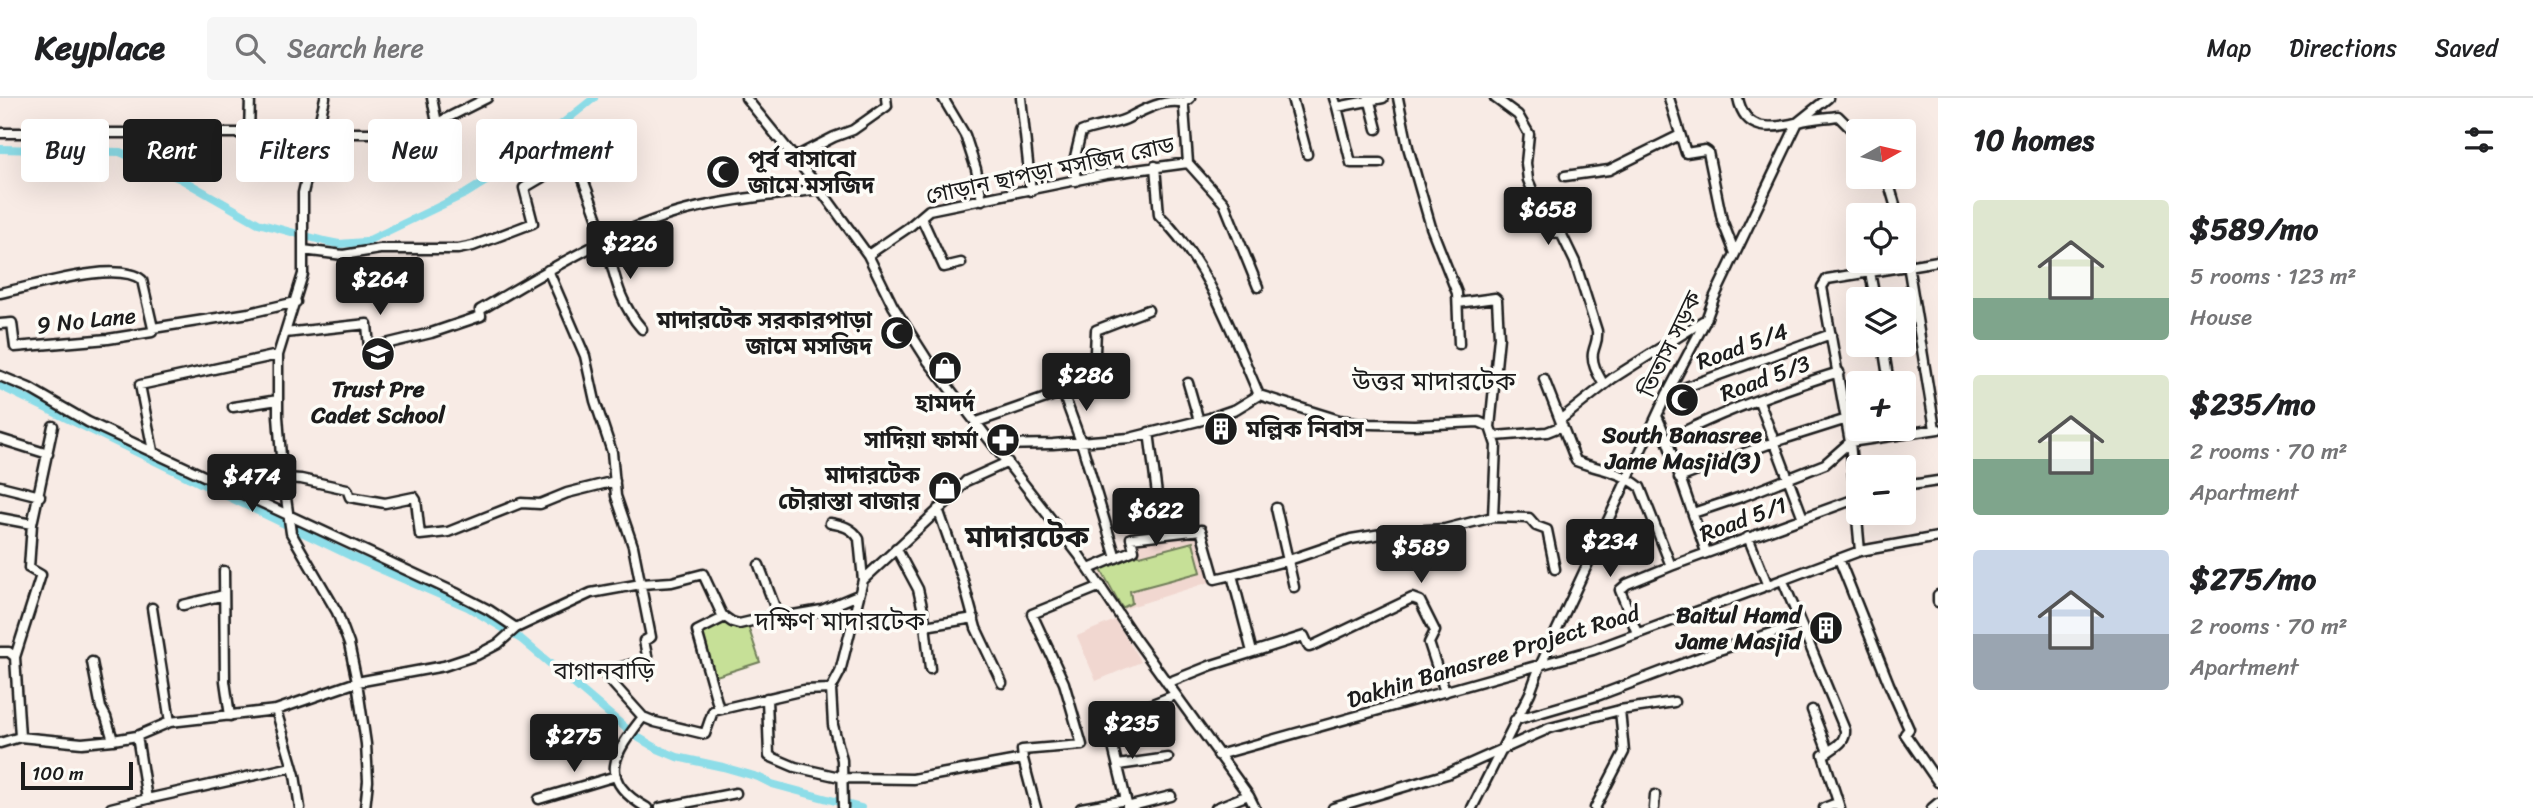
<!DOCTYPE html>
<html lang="en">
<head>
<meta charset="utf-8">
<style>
	:root { --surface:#fff; --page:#f6f6f6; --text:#202124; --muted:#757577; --line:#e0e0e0; --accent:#1c1c1c }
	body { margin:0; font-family:Sriracha,"Noto Sans Bengali",sans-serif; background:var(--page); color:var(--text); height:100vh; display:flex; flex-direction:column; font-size:26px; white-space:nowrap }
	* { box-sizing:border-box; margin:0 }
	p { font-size:23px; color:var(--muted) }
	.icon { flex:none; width:38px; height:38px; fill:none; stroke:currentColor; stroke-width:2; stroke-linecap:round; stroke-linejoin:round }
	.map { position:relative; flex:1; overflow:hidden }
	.details { display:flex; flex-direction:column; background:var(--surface); width:595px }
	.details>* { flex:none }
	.banner { position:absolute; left:21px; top:21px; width:665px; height:63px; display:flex; gap:14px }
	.needle { width:46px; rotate:82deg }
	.buttons { position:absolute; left:1846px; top:21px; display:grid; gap:14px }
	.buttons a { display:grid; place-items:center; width:70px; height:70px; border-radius:7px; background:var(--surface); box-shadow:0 7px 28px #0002; font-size:35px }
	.scale { position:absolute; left:21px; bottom:18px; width:112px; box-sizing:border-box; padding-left:7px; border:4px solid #1c1c1c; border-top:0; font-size:19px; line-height:24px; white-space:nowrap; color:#1c1c1c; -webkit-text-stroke:5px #fdfcf7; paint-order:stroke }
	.price { position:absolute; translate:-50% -60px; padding:0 16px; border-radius:7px; background:var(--accent); color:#fff; font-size:23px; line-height:46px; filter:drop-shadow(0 2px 4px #0008) }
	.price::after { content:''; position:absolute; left:50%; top:42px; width:21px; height:16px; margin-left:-10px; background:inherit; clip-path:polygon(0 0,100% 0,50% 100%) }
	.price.current { background:#222; color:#fff }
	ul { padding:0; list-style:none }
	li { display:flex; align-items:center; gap:21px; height:175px; padding:0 35px }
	li span { display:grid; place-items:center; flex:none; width:196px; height:140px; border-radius:7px; color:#555 }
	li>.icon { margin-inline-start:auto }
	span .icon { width:84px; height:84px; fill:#fffc; stroke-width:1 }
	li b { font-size:30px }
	h2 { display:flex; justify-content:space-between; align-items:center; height:84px; padding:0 35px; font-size:30px }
	.pill { padding:0 24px; border-radius:7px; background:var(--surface); box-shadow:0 7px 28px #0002; font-size:24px; line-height:63px }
	.pill.current { background:var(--accent); color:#fff }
	header { display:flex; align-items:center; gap:42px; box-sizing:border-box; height:98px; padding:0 35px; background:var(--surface); border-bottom:2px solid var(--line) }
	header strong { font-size:33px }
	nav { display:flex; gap:38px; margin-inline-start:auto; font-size:24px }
	.search { width:490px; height:63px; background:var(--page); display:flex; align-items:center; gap:18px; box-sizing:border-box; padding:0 24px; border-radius:7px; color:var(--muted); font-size:26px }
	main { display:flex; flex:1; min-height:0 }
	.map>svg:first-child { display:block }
	.built { fill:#f1d7d0 }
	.green { fill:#c6e097; stroke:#717e5a; stroke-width:2 }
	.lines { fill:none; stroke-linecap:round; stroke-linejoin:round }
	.canal { stroke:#8ddde8; stroke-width:8 }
	.minor-casing { stroke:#1c1c1c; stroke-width:13 }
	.minor { stroke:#fdfcf7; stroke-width:8 }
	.labels { text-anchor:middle; stroke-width:7; stroke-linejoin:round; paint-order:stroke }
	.poi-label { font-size:23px; font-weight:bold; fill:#1c1c1c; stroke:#fdfcf7; text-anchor:end }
	.street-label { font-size:23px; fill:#1c1c1c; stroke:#fdfcf7 }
	.neighbourhood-label { font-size:24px; fill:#1c1c1c; stroke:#fdfcf7 }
	.quarter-label { font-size:26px; fill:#1c1c1c; stroke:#fdfcf7 }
	.district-label { font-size:30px; font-weight:bold; fill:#1c1c1c; stroke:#fdfcf7 }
</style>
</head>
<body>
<header>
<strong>Keyplace</strong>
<div class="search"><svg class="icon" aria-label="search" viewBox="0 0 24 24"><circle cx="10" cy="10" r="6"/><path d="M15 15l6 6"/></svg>Search here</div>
<nav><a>Map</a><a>Directions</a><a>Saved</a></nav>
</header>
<main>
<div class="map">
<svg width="1938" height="710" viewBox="0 0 1938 710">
	<rect width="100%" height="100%" fill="#f8ebe5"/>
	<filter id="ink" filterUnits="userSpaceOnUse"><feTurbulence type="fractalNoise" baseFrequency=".0143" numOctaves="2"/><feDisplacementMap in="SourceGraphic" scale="14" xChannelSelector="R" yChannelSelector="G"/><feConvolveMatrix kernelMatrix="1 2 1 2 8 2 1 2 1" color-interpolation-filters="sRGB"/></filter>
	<g filter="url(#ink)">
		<path class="built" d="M1200 434 1213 483 1121 512 1097 471 1136 454V442Z
			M1115 522 1141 564 1096 583 1077 538Z"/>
		<path class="green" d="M1193 444 1201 474 1130 493 1132 505 1122 510 1100 470 1136 454 1140 458Z
			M725 524 736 530 748 528 760 564 713 579 700 535Z"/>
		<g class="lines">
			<path class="canal" d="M0 51 120 54 181 81 258 125 324 143 339 146 365 144 465 96 507 70 594 0
				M0 288 355 460 468 509 521 541 634 637 658 651 677 659 723 669 758 679 772 686 861 710"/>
			<g class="minor-casing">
				<path id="minor" d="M325 0 303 95V176L278 257V318L282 372 291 435 337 514 349 546 357 584 366 646 368 683 365 710
					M432 0 437 25
					M746 0 820 91 868 157 893 208 928 263 1079 457 1134 539 1249 698 1255 710
					M943 0 965 37 976 71 982 102
					M1021 0 1031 93
					M1292 0 1307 56
					M1334 0 1337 9 1383 0
					M1369 0 1377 31
					M1398 0 1408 49 1431 129 1457 195 1459 246
					M1495 0 1518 17 1529 36 1526 65 1528 82 1550 134 1561 135 1575 164 1597 233C1598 244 1595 245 1593 255 1591 266 1599 278 1604 287
					M1669 0 1686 55 1705 52 1708 54 1722 122 1735 155
					M1738 0C1745 35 1772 31 1799 24 1811 20 1825 20 1838 18L1858 38
					M1337 9 1351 65H1380
					M0 35H417L487 0
					M249 36 250 0
					M575 60C585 87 596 114 605 142 615 176 617 202 642 231
					M793 60 834 39 853 32 887 8 886 0
					M1188 65 1224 105 1258 189
					M1155 68 1159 117C1208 165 1232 235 1259 297
					M1565 78 1609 72 1680 37
					M1887 79 1898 117
					M1076 83 1074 63 1081 34C1095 28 1112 27 1126 21 1143 12 1165 0 1184 5
					M921 119 944 169 961 165
					M1904 142 1935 331
					M303 152 343 157 380 151H458L473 148 533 125 524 90 575 60 618 48
					M868 157 909 129 929 112 1106 76 1188 65 1184 10V5L1190 0
					M548 172 585 258 595 303 612 354 616 398 633 448 651 539 644 543 648 562 618 570 607 579 643 619C614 656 596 681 647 710
					M1870 174 1875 201
					M0 195C33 189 116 161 142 182L153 230 249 215 296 204
					M1458 205 1495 200 1497 202 1499 239 1490 329
					M0 226 12 225 15 249 108 241 152 234 153 230
					M285 235 367 226 369 250 431 235 481 218 480 212C546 174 613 131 687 112 730 101 776 97 820 91
					M1883 247 1889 285
					M0 278 29 290 88 324 458 496 489 512 516 530
					M1544 281 1576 363C1599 372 1619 372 1640 389L1671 468 1858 400
					M1188 285 1199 323
					M1063 295 1081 344 1116 460
					M1667 296 1831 236
					M1759 303 1803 420
					M233 309 278 302
					M1657 318 1667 342C1721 314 1781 292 1839 274
					M1560 322 1613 280 1703 223
					M977 324 1103 280 1095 254 1096 232 1148 212
					M1149 334 1162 435
					M1495 338 1547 334 1562 328
					M0 341 48 356
					M1667 342 1706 454
					M995 347 1053 346 1130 340 1210 320 1236 311 1259 297 1339 322 1370 326 1414 327 1479 324 1490 329 1496 347 1493 419 1445 431 1394 434 1351 441 1289 462 1232 477
					M153 353 140 287 278 257
					M283 380 301 381 347 391 350 399 385 405 414 399 416 402 420 437 448 434 521 405 540 406 567 395 615 383
					M1679 380 1774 344 1847 321
					M0 388 40 398
					M1904 388 1938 383
					M1276 410 1294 489
					M938 411 963 482 976 530 1002 585
					M1693 415 1744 398 1825 366 1850 344 1938 331
					M1493 419 1529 420 1536 428 1547 432 1555 471
					M0 420 32 426
					M830 425C842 427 853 430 859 441L863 482
					M1748 439 1768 488
					M896 450 918 491 924 517 930 571
					M1860 453 1850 344 1822 189 1827 181 1938 163
					M1839 461 1889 586 1909 631 1905 636 1938 684
					M759 467 778 517
					M1089 471 1134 452 1131 440 1201 432 1215 481 1232 477 1252 554
					M224 473 225 583 230 618
					M1783 483 1845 632C1846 644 1836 648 1828 654
					M1938 497V504
					M183 507 224 497
					M152 510 170 624
					M925 528 974 520
					M1637 535 1620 492 1627 486 1671 468
					M0 554H9L15 559
					M92 564 101 610 106 619 113 642
					M1167 585 1212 567 1304 538 1309 549 1312 548 1412 500 1420 503 1435 533 1429 545 1445 594
					M767 600 769 658 795 669 844 680 913 681 1023 661 1022 652 1082 647 1064 585 1032 516 1101 488
					M719 611 697 533 725 519
					M276 612 295 677 300 710
					M1812 612 1828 654 1823 657 1840 710
					M643 619 655 624 705 636 713 613 804 592 831 591
					M1515 622 1597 598 1719 552 1800 526
					M20 639 15 559 41 477 29 470 32 426 53 328
					M0 645 20 639 82 645 113 642 137 638 170 624 276 612 357 584 444 568 477 557 498 546 516 530 591 495 641 486 672 484 703 476 722 517 732 524 739 526 778 517H793L822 512 858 497
					M1218 657 1593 552 1860 453 1938 439
					M1023 661 1036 710
					M1118 667 1168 660
					M147 701 292 669
					M539 701 616 678
					M1127 709 1171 698
					M111 710 147 701 137 638
					M660 710 736 695
					M843 710 842 662 833 627 831 591 840 574 863 482 948 403 966 383 1008 364
					M1081 710 1126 702
					M1128 710 1107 624 1175 597
					M1216 710 1248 697
					M1333 710 1447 676 1550 630 1620 612 1674 604
					M1472 710 1530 595 1540 568 1667 296 1706 222 1714 200 1798 24 1828 0
					M1595 710 1624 654 1620 612
					M1654 710 1655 697
					M1824 710 1837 705
					M1932 710 1938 705"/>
			</g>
			<use href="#minor" class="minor"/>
		</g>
	</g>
	<defs>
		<g id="mosque-disc" transform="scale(1.75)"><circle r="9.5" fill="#1c1c1c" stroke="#fdfcf7"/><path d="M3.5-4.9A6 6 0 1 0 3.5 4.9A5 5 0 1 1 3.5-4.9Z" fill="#fff"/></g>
		<g id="school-disc" transform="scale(1.75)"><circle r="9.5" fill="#1c1c1c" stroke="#fdfcf7"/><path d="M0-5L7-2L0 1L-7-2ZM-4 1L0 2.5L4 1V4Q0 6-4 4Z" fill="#fff"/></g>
		<g id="shop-disc" transform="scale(1.75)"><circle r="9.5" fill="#1c1c1c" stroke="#fdfcf7"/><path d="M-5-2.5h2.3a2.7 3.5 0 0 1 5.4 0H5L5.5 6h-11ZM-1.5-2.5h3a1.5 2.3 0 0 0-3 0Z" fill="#fff"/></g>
		<g id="building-disc" transform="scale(1.75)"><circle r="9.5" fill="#1c1c1c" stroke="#fdfcf7"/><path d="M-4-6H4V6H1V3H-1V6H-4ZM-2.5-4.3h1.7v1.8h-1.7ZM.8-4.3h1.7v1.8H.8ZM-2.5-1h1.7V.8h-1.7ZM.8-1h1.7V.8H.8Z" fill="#fff"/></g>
		<g id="pharmacy-disc" transform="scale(1.75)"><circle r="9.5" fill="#1c1c1c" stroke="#fdfcf7"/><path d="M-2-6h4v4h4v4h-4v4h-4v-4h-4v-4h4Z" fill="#fff"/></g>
	</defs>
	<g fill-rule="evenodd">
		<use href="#mosque-disc" x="723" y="74"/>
		<use href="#mosque-disc" x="897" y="235"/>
		<use href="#school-disc" x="378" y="256"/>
		<use href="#shop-disc" x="945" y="270"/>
		<use href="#mosque-disc" x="1682" y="302"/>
		<use href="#building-disc" x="1221" y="331"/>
		<use href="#pharmacy-disc" x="1003" y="342"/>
		<use href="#shop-disc" x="945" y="390"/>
		<use href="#building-disc" x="1826" y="530"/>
	</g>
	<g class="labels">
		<g class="poi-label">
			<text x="748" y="69" text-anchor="start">পূর্ব বাসাবো<tspan x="748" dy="26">জামে মসজিদ</tspan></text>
			<text x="872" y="230">মাদারটেক সরকারপাড়া<tspan x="872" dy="26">জামে মসজিদ</tspan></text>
			<text x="378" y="299" text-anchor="middle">Trust Pre<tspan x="378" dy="26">Cadet School</tspan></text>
			<text x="945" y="313" text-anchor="middle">হামদর্দ</text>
			<text x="1246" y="339" text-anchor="start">মল্লিক নিবাস</text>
			<text x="1682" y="345" text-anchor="middle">South Banasree<tspan x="1682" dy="26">Jame Masjid(3)</tspan></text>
			<text x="978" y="350">সাদিয়া ফার্মা</text>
			<text x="920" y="385">মাদারটেক<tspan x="920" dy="26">চৌরাস্তা বাজার</tspan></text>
			<text x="1801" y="525">Baitul Hamd<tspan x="1801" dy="26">Jame Masjid</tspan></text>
		</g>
		<g class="street-label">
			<text transform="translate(1050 72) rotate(-12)" y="8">গোড়ান ছাপড়া মসজিদ রোড</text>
			<text transform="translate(86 222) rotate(-6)" y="8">9 No Lane</text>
			<text transform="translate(1670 246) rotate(-64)" y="8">তিতাস সড়ক</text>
			<text transform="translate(1742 248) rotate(-20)" y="8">Road 5/4</text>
			<text transform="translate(1765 280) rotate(-20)" y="8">Road 5/3</text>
			<text transform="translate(1743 421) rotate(-20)" y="8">Road 5/1</text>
			<text transform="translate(1493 558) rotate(-17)" y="8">Dakhin Banasree Project Road</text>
		</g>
		<g class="neighbourhood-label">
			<text x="604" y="581">বাগানবাড়ি</text>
		</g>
		<g class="quarter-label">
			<text x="1434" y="292">উত্তর মাদারটেক</text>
			<text x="840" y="532">দক্ষিণ মাদারটেক</text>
		</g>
		<g class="district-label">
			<text x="1027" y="449">মাদারটেক</text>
		</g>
	</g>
</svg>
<div class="buttons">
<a><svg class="needle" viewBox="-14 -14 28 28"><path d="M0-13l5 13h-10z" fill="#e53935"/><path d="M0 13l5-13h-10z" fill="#757577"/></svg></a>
<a><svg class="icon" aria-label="locate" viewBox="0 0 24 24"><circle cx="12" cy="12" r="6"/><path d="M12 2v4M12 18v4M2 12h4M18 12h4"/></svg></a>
<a><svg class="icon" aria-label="layers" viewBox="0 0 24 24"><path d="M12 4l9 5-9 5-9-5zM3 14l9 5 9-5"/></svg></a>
<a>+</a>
<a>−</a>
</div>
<div class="scale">100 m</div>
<b class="price" style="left:1548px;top:149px">$658</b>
<b class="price" style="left:630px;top:183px">$226</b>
<b class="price" style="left:380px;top:219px">$264</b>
<b class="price" style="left:1086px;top:315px">$286</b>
<b class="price" style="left:252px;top:416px">$474</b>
<b class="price" style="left:1156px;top:450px">$622</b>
<b class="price" style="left:1610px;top:481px">$234</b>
<b class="price current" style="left:1421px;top:487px">$589</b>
<b class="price" style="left:1132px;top:663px">$235</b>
<b class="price" style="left:574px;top:676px">$275</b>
<div class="banner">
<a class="pill">Buy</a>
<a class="pill current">Rent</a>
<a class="pill">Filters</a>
<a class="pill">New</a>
<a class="pill">Apartment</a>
</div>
</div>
<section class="details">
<h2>10 homes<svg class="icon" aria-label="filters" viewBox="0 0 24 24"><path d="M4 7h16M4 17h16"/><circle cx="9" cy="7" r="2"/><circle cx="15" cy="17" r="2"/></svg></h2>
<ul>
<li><span style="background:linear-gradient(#dfe7d0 70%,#7fa58c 0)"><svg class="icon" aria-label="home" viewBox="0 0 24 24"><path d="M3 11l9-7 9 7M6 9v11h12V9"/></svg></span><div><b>$589/mo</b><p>5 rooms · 123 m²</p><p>House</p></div></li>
<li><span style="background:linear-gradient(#dfe7d0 60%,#7fa58c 0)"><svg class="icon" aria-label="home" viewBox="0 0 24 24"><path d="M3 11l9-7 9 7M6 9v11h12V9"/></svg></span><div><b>$235/mo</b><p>2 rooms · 70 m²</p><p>Apartment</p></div></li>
<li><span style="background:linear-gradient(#c9d6e8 60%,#9aa5b1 0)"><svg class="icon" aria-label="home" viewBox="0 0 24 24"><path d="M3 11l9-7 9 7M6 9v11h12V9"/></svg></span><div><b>$275/mo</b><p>2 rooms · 70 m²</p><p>Apartment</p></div></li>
</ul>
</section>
</main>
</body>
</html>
